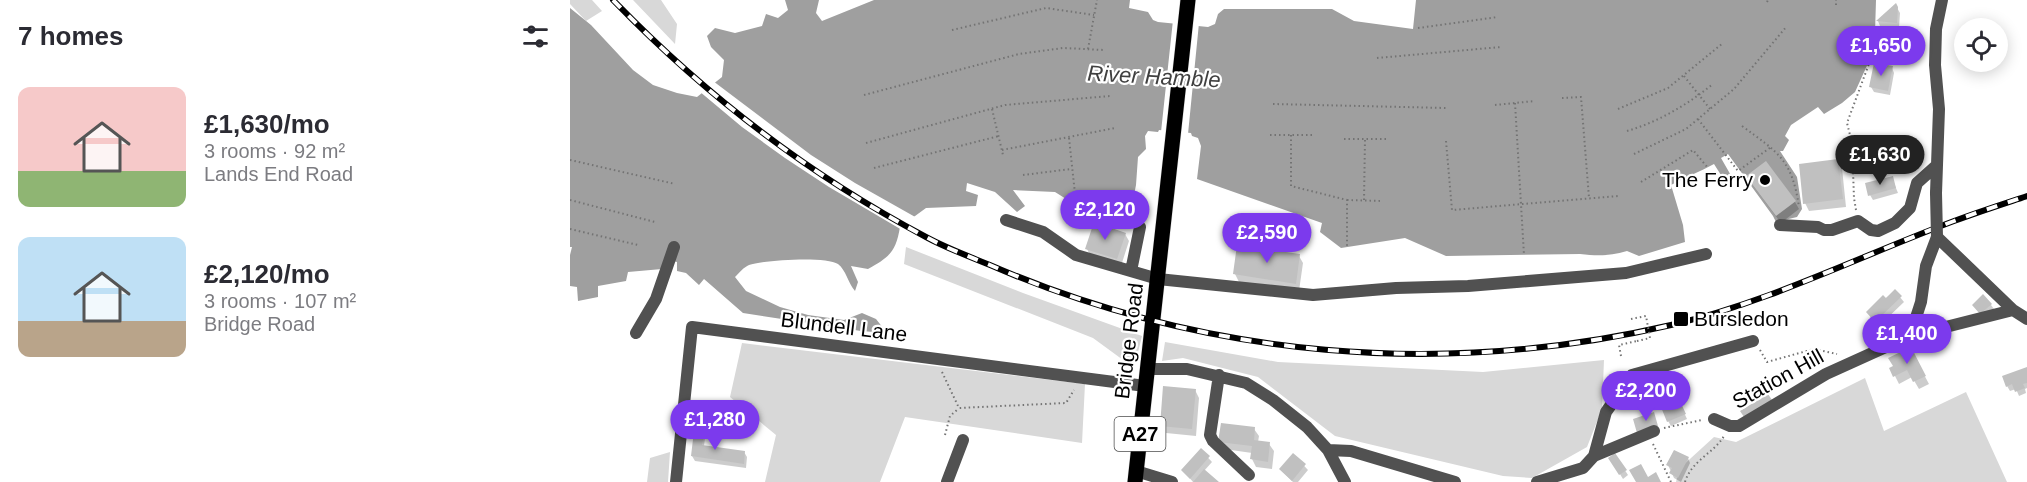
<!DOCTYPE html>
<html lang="en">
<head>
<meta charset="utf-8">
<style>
	:root { --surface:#fff; --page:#f2f2f3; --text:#2b2b33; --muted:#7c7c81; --accent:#7c3aed }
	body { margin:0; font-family:Helvetica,sans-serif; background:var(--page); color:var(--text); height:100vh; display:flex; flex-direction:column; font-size:22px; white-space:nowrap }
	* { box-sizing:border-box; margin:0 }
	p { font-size:20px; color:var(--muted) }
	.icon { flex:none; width:33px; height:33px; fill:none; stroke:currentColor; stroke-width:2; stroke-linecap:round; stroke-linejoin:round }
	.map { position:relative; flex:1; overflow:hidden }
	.sheet { display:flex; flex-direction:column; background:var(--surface); width:570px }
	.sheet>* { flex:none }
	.fabs { position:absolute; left:1384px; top:18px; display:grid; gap:12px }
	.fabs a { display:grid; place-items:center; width:54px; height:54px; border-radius:50%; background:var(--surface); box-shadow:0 3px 15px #0003; font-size:30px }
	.price { position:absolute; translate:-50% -51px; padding:0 14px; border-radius:21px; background:var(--accent); color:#fff; font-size:20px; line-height:39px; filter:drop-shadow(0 2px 3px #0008) }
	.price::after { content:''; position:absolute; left:50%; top:36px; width:18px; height:14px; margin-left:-9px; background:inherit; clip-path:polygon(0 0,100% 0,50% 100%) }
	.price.selected { background:#222; color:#fff }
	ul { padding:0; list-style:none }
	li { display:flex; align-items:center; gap:18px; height:150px; padding:0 18px }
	li span { display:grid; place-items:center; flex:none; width:168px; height:120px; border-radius:12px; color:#555 }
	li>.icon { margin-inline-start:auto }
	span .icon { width:72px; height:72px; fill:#fffc; stroke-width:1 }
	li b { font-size:26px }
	h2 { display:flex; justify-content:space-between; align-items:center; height:72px; padding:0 18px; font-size:26px }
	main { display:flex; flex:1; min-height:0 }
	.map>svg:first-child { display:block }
	.green { fill:#d8d8d8 }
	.water { fill:#9f9f9f }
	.pier { fill:#fff }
	.shadow { fill:#0003 }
	.building { fill:#c0c0c0 }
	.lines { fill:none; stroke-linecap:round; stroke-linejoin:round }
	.major-casing { stroke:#dbdbdb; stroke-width:16 }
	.path { stroke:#737373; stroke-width:2; stroke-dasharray:1.5 3; stroke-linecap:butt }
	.minor { stroke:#515151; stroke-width:12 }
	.major { stroke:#000; stroke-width:15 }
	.rail-casing { stroke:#000; stroke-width:6 }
	.rail { stroke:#fff; stroke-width:4; stroke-dasharray:11; stroke-linecap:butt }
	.path-bridge { stroke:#737373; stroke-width:2; stroke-dasharray:1.5 3; stroke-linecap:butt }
	.minor-bridge { stroke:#515151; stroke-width:12 }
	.poi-dot { fill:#000; stroke:#fff; stroke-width:2 }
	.labels { text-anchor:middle; stroke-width:4.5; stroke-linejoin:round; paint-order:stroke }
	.shield { fill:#fff; stroke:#4c4c4c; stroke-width:1.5 }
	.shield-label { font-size:20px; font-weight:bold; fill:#000 }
	.poi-label { font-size:21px; fill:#000; stroke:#fff; text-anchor:end }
	.street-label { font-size:21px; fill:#000; stroke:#fff }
	.water-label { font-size:22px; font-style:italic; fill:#404040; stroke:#fff }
</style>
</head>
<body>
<main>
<section class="sheet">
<h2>7 homes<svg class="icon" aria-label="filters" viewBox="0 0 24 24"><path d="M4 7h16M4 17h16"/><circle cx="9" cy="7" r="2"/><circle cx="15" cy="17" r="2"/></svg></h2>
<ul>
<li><span style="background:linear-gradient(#f6c9c9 70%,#8fb573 0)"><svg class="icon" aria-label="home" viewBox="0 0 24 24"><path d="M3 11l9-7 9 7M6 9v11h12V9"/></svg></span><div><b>£1,630/mo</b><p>3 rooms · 92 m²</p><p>Lands End Road</p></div></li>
<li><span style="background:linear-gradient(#bfe0f5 70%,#b9a48a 0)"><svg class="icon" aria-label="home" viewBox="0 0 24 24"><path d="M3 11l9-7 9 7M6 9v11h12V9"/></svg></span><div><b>£2,120/mo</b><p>3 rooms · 107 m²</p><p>Bridge Road</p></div></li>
</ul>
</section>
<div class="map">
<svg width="1457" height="482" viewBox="0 0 1457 482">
	<rect width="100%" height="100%" fill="#fff"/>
	<path class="green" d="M0 0H22L32 11 16 21 0 4Z
		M63 0H91L107 24 105 44Z
		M336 247 453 293 572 336 564 368 523 338 334 264Z
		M595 342 708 362 913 372 1034 360 1032 409 1017 447 962 478 933 476 765 436 688 377 613 358 592 361Z
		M172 343 515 384 512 443 335 417 310 482H195L206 435 160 397Z
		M1295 378 1314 431 1396 392 1437 482H1106L1109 469 1144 437 1166 442Z
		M100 452 98 482H77L80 458Z"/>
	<path class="water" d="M215 0H249L246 13 252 21 304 0H560L559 8 578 12 583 20 588 22 638 27 645 24 648 14 654 9H762L784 21 843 29 846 0H1306L1305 33 1300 59 1285 92 1272 103 1254 114 1248 107 1221 125 1215 136 1219 140 1213 151H1210L1227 177 1232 209 1227 217 1206 222 1203 216 1158 154 1151 158 1163 179 1156 183 1144 164C1130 172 1115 177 1101 185L1113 225 1115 242 1069 256 1057 251C1040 256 1028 256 1010 254L876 256 835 238 771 248 750 232 752 223 627 179 631 146 628 138 622 136 621 133 589 130 588 132 578 131 575 136 576 149 568 157 566 185 562 205 519 207 501 202 485 192 443 190 455 206 447 212 425 192 397 183 396 191 408 195 406 206 356 208 330 227C326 251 320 257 298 269L281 266 288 282 285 291C278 283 276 270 268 264 256 256 194 260 179 265 174 267 169 273 165 277L176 291 210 307 238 315 274 320 292 313 306 319 317 333 291 331 173 313 134 279 129 285 116 273 107 271V262L94 259 92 269 58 272 56 281 28 286V297L8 301 7 287 0 286V255L2 247H0V8L21 25 63 70 83 85 107 93 127 97 152 77 154 60 141 47 137 36 145 28 165 33 192 26 196 14 208 18 218 10Z"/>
	<path class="pier" d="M603 20 629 23 618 134 591 132Z
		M143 81 241 155 285 183 347 218 332 230 259 187 215 158 172 127 129 91Z"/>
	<path class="shadow" d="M1326 6 1330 13 1329 28 1310 26 1308 21Z
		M1322 68 1324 73 1320 95 1304 92 1301 87Z
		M1267 161 1272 168 1276 207 1239 211 1235 203Z
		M1322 178 1328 193 1303 200 1300 195Z
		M1182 184 1225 202 1229 209 1211 223Z
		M555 234 559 241 551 266 521 257 517 249Z
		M729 256 733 263 729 291 669 282 665 274Z
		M1325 291 1334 302 1309 326 1298 312Z
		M1403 305H1421L1424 309 1414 318Z
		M1344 356 1359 384 1349 389 1342 377 1329 384 1321 368Z
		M1457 369V388L1455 389 1456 393 1449 396 1446 389 1440 391 1437 386Z
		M625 390 629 398 626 436 596 433 592 426Z
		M1111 406 1117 419 1101 426 1098 421Z
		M684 429 689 436 688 442 699 444 704 451 702 469 686 467 682 459V453L654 449 650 441Z
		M133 433 135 438 134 446 174 452 177 457 176 468 125 461 122 456Z
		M631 450 642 462 634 471 646 482H623L613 470Z
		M724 455 738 470 728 482H723L711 470Z
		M1045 455 1058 475 1053 479 1040 458Z
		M1118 458 1120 463 1111 482 1104 478 1098 465Z"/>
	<path class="building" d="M1326 3 1328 7 1327 23 1306 21Z
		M1304 63 1323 66 1318 91 1299 87Z
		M1268 159 1273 199 1233 204 1229 164Z
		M1196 161 1226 201 1206 216 1176 176Z
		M1323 176 1326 188 1298 196 1295 183Z
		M524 222 556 233 547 259 515 249Z
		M667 245 730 254 726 284 663 274Z
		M1325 289 1332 296 1305 322 1296 312 1313 295 1316 298Z
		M1413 294 1422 304 1410 314 1402 305Z
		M1341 347 1356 376 1343 382 1337 370 1323 377 1319 368 1323 366 1318 358Z
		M1457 367V383L1453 384 1455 388 1445 392 1442 384 1436 387 1432 376Z
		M593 386 626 389 622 429 590 426Z
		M1198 394 1204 403 1176 420 1170 411Z
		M1109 399 1116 414 1097 422 1091 407Z
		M1084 412 1088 426 1067 433 1063 419Z
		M651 423 685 427 684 440 700 442 698 462 680 459 682 446 648 442Z
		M124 431 134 432 132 445 175 451 174 464 121 456Z
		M631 448 640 456 620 479 611 470Z
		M1104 450 1119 457 1108 478 1099 473 1102 468 1096 465Z
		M723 453 736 464 722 481 709 469Z
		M1045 453 1057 470 1049 475 1038 458Z
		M1071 464 1078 477 1086 472 1091 482H1066L1059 470Z
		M634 469 649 482H623Z"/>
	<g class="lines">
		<g class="major-casing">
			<path id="major" d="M565 482 618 0"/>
		</g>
		<path class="path" d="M1197 2 1198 0
			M1266 5V0
			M848 28 928 17
			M382 30 476 8 524 15
			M518 49 527 0
			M807 58 931 47
			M1114 76 1140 109
			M294 95 449 54 493 48 534 50
			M992 98 1011 97 1019 198
			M945 103 954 255
			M703 104 876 108
			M925 105 965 101
			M422 109 433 155
			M1048 109 1098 88 1153 43
			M1128 119 1168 171 1201 147
			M1172 126C1209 153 1222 160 1229 207
			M1057 131C1088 122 1117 105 1143 84
			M700 135H742
			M721 135V186L777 200V247
			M499 138 506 203
			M774 139H818
			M876 141 882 210 1048 196
			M296 143 435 105 540 96
			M432 150 545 128
			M1064 154 1116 129 1164 89 1217 26
			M0 160 105 184
			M304 168 429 136
			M453 175 501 169
			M1071 182 1123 150 1138 168
			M0 200 85 222
			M777 200 813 201
			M794 200 795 139
			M1286 210 1284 198 1282 143 1277 123 1300 61 1325 63 1353 40
			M0 229 68 245
			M1190 350 1197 362 1244 349 1267 354
			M1051 356 1049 345 1067 341
			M372 372 389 408 496 403 504 390
			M1094 428 1132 420
			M375 435 380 416 388 409
			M1083 444 1101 482
			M1115 482C1121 461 1144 453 1154 436"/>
		<path class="minor" d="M1366 193 1369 109 1365 65 1366 29 1372 0
			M436 220 473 232 506 255 588 279 743 295 826 288 898 286 1056 273 1136 254
			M1210 225 1248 227 1254 230H1262L1288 221 1301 230 1308 231 1325 223 1340 208 1347 183 1366 166
			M561 271 570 227
			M66 333 86 299 104 247
			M1340 336 1351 302 1356 266 1367 237 1443 310 1457 319
			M577 369H617L676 383 703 400 737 427 758 450 775 482
			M649 375 640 435 643 441 679 475
			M1144 419 1160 426H1169L1256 374 1340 336 1443 310
			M758 450 781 451 885 482
			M1024 456 1036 412 1062 375 1183 341
			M566 471 602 482
			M106 482 122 327 575 386
			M377 482 393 440
			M967 482 1013 468 1024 456 1084 431"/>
		<use href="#major" class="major"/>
		<g class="rail-casing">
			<path id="rail" d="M43 0C135 95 239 175 356 237 376 248 398 256 420 265 635 358 873 378 1101 325 1200 302 1290 256 1384 221 1408 212 1433 204 1457 196"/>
		</g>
		<use href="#rail" class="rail"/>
		<path class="path-bridge" d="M1061 319 1076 316 1080 338 1067 341"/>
		<path class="minor-bridge" d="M1366 193 1367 237"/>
	</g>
	<g class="poi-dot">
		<circle cx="1195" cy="180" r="6"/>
		<rect x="1103" y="311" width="16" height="16" rx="3"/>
	</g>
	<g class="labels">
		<rect class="shield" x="544.5" y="417" width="51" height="34" rx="4.5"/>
		<g class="shield-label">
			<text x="570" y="441">A27</text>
		</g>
		<g class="poi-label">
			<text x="1183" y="187">The Ferry</text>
			<text x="1124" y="326" text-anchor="start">Bursledon</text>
		</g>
		<g class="street-label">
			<text transform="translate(274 327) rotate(7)" y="7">Blundell Lane</text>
			<text transform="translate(559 341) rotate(-83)" y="7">Bridge Road</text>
			<text transform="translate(1208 379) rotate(-29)" y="7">Station Hill</text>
		</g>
		<g class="water-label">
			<text transform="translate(584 76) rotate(3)" y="8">River Hamble</text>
		</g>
	</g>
</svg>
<div class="fabs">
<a><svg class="icon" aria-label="locate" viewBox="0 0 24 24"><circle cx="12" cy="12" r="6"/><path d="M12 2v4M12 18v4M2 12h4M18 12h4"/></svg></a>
</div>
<b class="price" style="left:1311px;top:77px">£1,650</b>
<b class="price selected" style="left:1310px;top:186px">£1,630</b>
<b class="price" style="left:535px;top:241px">£2,120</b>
<b class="price" style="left:697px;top:264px">£2,590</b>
<b class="price" style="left:1337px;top:365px">£1,400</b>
<b class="price" style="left:1076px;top:422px">£2,200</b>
<b class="price" style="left:145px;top:451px">£1,280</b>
</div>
</main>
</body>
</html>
